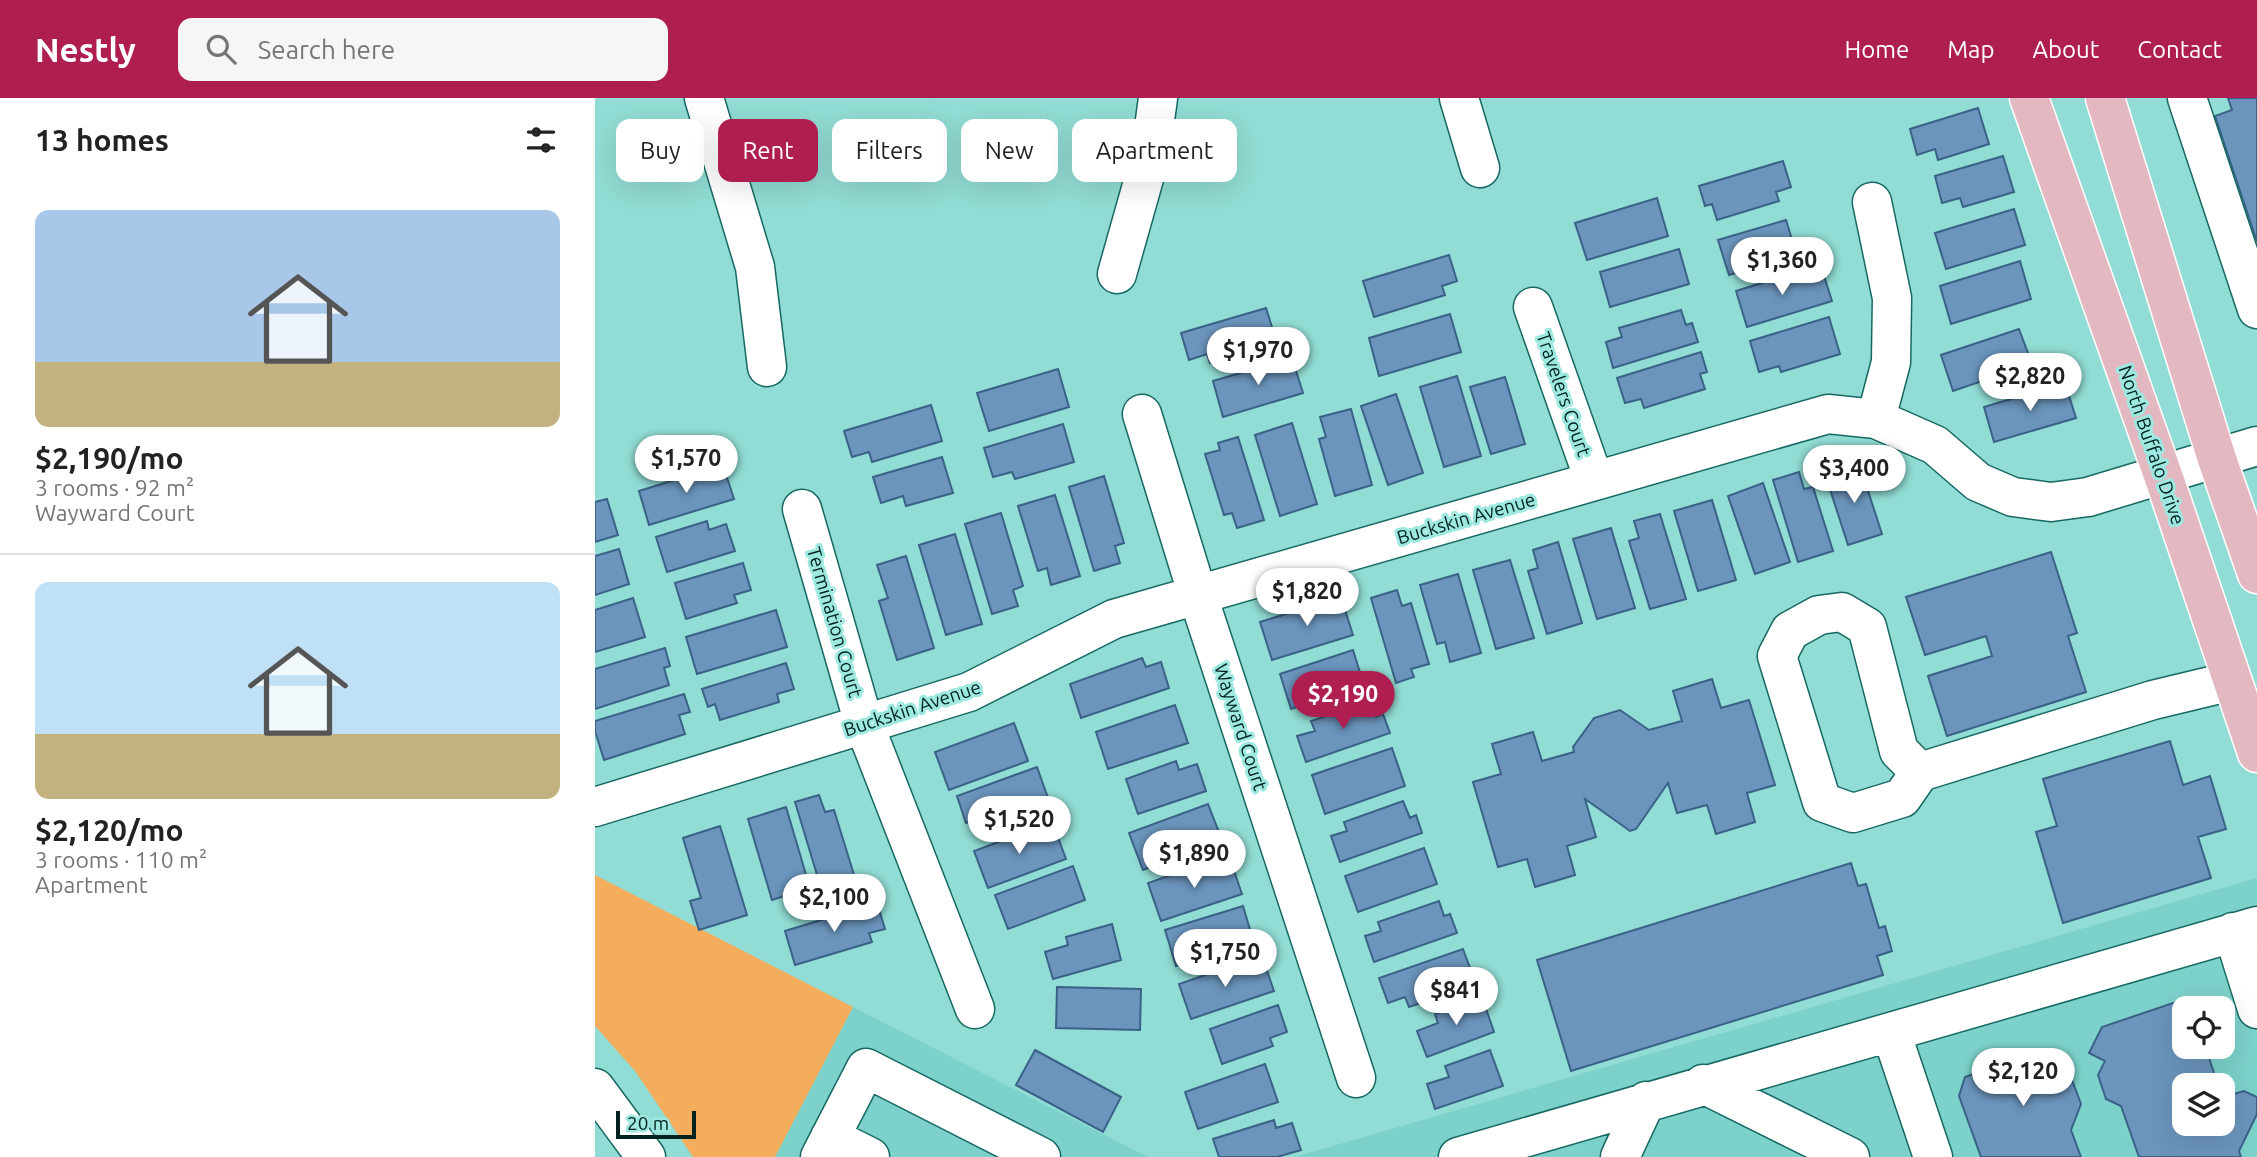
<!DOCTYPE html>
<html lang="en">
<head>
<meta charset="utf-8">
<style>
	:root { --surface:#fff; --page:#f6f6f6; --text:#222; --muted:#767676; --line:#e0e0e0; --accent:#af1e50 }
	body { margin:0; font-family:Ubuntu,sans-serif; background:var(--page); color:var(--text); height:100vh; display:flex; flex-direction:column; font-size:26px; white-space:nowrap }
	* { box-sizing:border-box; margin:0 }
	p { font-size:23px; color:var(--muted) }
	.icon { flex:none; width:38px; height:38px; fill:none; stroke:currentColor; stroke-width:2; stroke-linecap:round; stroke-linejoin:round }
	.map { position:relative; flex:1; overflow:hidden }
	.sheet { display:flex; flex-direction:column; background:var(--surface); width:595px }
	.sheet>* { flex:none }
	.hud { position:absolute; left:21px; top:21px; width:665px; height:63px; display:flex; gap:14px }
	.controls { position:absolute; left:1577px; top:898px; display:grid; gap:14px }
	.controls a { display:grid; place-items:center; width:63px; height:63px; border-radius:14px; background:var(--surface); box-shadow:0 7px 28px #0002; font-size:35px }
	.scale { position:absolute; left:21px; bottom:18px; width:80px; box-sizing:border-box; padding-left:7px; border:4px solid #01211e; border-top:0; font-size:19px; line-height:24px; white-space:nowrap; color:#01211e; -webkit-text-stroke:5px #9de9e1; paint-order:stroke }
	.price { position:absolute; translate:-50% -60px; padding:0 16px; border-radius:24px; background:#fff; color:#222; font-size:23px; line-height:46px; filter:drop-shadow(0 2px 4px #0008) }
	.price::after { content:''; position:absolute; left:50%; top:42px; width:21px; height:16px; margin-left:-10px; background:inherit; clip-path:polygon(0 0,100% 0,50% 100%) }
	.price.current { background:var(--accent); color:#fff }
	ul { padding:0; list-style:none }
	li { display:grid; align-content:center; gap:14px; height:371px; padding:0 35px }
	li+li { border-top:2px solid var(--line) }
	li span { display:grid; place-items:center; height:217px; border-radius:14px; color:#555 }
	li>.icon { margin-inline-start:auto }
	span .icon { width:126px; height:126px; fill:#fffc; stroke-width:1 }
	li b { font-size:30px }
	h2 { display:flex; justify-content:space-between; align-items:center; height:84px; padding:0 35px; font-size:30px }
	.chip { padding:0 24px; border-radius:14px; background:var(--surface); box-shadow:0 7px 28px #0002; font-size:24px; line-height:63px }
	.chip.current { background:var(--accent); color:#fff }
	header { display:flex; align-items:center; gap:42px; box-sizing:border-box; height:98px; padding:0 35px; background:var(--accent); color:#fff }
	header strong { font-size:33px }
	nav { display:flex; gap:38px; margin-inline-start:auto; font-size:24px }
	.search { width:490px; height:63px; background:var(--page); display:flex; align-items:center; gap:18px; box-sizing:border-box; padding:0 24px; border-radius:14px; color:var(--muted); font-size:26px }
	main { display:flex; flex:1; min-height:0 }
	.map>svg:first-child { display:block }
	.built { fill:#7cd2ca; fill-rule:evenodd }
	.green { fill:#f3ad5d }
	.building { fill:#6b95bd; stroke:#3a6287; stroke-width:2 }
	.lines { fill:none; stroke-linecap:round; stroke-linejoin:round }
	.minor-casing { stroke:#166963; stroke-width:41 }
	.major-casing { stroke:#fff; stroke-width:41 }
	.minor { stroke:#fff; stroke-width:38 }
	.major { stroke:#e3b8c0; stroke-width:38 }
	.labels { text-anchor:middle; stroke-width:6; stroke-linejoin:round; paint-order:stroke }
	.street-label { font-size:19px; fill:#01211e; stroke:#9de9e1 }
</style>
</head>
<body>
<header>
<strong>Nestly</strong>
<div class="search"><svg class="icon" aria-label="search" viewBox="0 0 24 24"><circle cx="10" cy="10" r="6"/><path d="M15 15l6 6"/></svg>Search here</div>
<nav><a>Home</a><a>Map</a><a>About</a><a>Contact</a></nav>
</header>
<main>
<section class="sheet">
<h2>13 homes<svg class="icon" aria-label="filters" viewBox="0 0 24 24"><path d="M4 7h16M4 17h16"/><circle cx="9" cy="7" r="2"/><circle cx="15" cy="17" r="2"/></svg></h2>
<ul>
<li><span style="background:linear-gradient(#a9c7e8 70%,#c2b280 0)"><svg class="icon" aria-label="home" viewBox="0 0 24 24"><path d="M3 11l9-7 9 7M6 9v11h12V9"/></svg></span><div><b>$2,190/mo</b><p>3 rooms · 92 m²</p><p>Wayward Court</p></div></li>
<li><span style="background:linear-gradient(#bfe0f5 70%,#c2b280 0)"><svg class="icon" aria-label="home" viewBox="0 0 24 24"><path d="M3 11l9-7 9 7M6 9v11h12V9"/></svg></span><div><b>$2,120/mo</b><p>3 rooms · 110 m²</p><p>Apartment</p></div></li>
</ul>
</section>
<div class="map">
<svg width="1662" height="1059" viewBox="0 0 1662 1059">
	<rect width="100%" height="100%" fill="#91dcd4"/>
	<path class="built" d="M1662 780V1059H700ZM1589 910H1628V948H1589ZM1589 987H1628V1026H1589Z
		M258 909 553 1059H180Z"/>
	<path class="green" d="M0 777 258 909 180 1059H98L40 973 0 928Z"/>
	<path class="building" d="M1633 0H1662V144L1620 18 1637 12Z
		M1383 10 1394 46 1343 62 1340 51 1322 57 1315 31Z
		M1408 58 1419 94 1368 109 1365 100 1347 105 1340 78Z
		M1188 63 1196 89 1181 94 1184 103 1122 122 1117 106 1110 108 1104 88Z
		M1062 100 1073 138 992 162 980 125Z
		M1419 111 1430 147 1351 171 1340 135Z
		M1191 122 1199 148 1182 153 1185 162 1134 177 1123 142Z
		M1084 151 1094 186 1015 209 1005 174Z
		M854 157 862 183 847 188 850 197 779 219 768 183Z
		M1425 163 1436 201 1356 226 1345 188Z
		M1209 172 1212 183 1229 178 1237 203 1152 229 1141 193Z
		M671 210 682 245 615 265 612 256 594 262 586 235Z
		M1086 212 1091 227 1097 225 1103 244 1018 270 1011 244 1027 239 1024 230Z
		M855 216 866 254 784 278 774 240Z
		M1234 219 1245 256 1186 274 1184 268 1164 274 1155 243Z
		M1424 231 1437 266 1358 293 1346 257Z
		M1106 254 1112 274 1105 276 1110 291 1049 310 1046 301 1030 305 1022 280Z
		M697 260 708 295 628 319 618 283Z
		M463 271 474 309 394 333 382 295Z
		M862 278 886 358 849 369 825 289Z
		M910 279 930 346 896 356 875 289Z
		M1470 285 1481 320 1399 344 1389 309Z
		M801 296 828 375 793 387 766 308Z
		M336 307 347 343 277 364 274 354 257 359 249 333Z
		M756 311 777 387 740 398 724 341 731 339 725 319Z
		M697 325 722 406 685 418 660 337Z
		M468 326 479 364 420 381 417 374 398 379 389 350Z
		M643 339 669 422 642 430 637 415 629 417 610 356 625 352 623 345Z
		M347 359 358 395 311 408 308 398 286 405 278 379Z
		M128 367 139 401 54 427 44 393Z
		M1265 368 1287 436 1253 447 1231 379Z
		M1204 374 1209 391 1218 389 1238 453 1203 464 1178 382Z
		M509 378 529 445 520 448 525 465 499 473 474 389Z
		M1168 385 1195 464 1160 476 1133 398Z
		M460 397 485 478 456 487 452 470 443 473 423 408Z
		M12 401 23 437 0 444V404Z
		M1117 402 1141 482 1103 493 1079 413Z
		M406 415 428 488 418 492 423 508 397 516 370 426Z
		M1065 416 1091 501 1055 511 1034 443 1044 440 1039 423Z
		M112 423 114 432 131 426 140 453 72 474 61 439Z
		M1016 430 1040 510 1002 521 978 441Z
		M360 436 387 526 351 537 324 447Z
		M963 444 987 525 952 536 933 473 943 470 938 452Z
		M24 451 34 486 0 497V458Z
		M1456 454 1482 535 1473 538 1491 594 1352 638 1333 578 1397 558 1391 538 1330 557 1311 499Z
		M311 458 339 550 302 562 284 503 293 500 282 467Z
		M915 462 939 540 901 551 878 472Z
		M148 465 156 492 139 497 142 505 91 521 80 485Z
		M863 476 886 555 855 564 850 544 842 546 825 487Z
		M802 492 807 508 816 505 834 566 816 571 819 579 801 585 776 500Z
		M746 499 758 537 677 562 665 524Z
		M38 500 50 539 0 554V512Z
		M181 512 192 549 102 576 91 539Z
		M70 550 75 568 69 570 74 587 0 611V571Z
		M758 552 769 587 696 611 685 576Z
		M547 560 551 569 566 564 574 590 486 620 475 586Z
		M191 565 199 591 182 596 184 604 125 622 120 606 113 609 107 591Z
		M1117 581 1126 610 1154 602 1180 687 1152 695 1160 724 1121 736 1112 707 1082 715 1073 685 1041 731 1035 733 990 701 1001 739 972 748 980 777 940 789 932 761 903 769 878 684 906 676 897 646 938 634 947 663 979 654 978 649 999 620 1025 612 1054 632 1087 623 1078 593Z
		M89 596 95 614 84 617 90 636 9 662 0 633V623Z
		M775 603 781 619 788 616 795 635 711 664 702 638 720 633 716 623Z
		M580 607 593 645 513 671 501 634Z
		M419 625 433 663 354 692 340 654Z
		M1575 643 1588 687 1615 678 1631 731 1603 739 1616 780 1468 825 1441 734 1462 728 1448 681Z
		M797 650 810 688 730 716 717 677Z
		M581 663 584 672 602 666 611 693 543 716 531 681Z
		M442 669 454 703 391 726 389 719 371 725 362 698Z
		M224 697 230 714 239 712 260 780 226 790 200 704Z
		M808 703 815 720 821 717 827 735 745 764 736 738 752 733 749 724Z
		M613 706 627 742 548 772 534 735Z
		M191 709 215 790 177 802 153 721Z
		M125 728 152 817 104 832 95 803 106 800 88 740Z
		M459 729 471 761 393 790 379 753 438 731 440 736Z
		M829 750 842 786 763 814 750 778Z
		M616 763 619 772 637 767 647 796 566 823 553 785Z
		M1256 765 1263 788 1271 786 1284 830 1290 828 1297 853 1282 858 1288 877 976 973 942 862Z
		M478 768 490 802 413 831 400 797Z
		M844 803 849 818 855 816 862 835 779 864 770 838 786 833 783 824Z
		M282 805 290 831 274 835 277 844 200 867 190 833Z
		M648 808 659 845 581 868 570 832Z
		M517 826 526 862 458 881 450 854 473 847 471 839Z
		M868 851 875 870 867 873 873 889 814 909 810 899 793 905 784 880Z
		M650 863 653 873 670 867 679 893 596 921 584 886Z
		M462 889 546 891 545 932 461 930Z
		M887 899 899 934 832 959 822 933 843 925 840 916Z
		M1593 900 1596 910H1589V948H1610L1623 987H1589V1026H1628V999L1649 993 1662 999V1016L1644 1053 1646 1059H1544L1526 1008 1511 1001 1503 977 1510 963 1494 955 1507 929Z
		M683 907 692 934 675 940 678 948 627 966 615 931Z
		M440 952 526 999 508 1034 421 987Z
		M895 952 908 988 840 1011 832 986 854 979 850 968Z
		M1444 952 1473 962 1467 978 1477 982 1486 1006 1476 1032 1486 1059H1386L1364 998 1370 979Z
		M670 966 683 1004 603 1031 590 994Z
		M679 1022 681 1030 697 1025 706 1052 682 1059H624L618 1041Z"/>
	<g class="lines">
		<g class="minor-casing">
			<path id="minor" d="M109 0 160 169 172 269
				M864 0 885 70
				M1592 0 1662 211
				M1277 104 1297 200 1296 264 1281 321
				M522 176 555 59 563 0
				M938 209 999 382
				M547 316 603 498 761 980
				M207 411 269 626 380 911
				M1325 674 1307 700 1258 715 1227 704 1182 558 1195 533 1224 517 1247 514 1272 529 1304 653 1325 674 1558 602 1637 583
				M0 709 374 594 519 521 1233 316 1281 321 1340 347 1383 384 1418 399 1456 404 1493 399 1662 348
				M1638 834 1662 911
				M1296 934 1338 1059
				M1108 986 1255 1059
				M0 990 51 1059
				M235 1039 275 1059
				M225 1059 271 970 446 1059
				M863 1059 1662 828
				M1025 1059 1051 1003"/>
		</g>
		<g class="major-casing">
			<path id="major" d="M1434 0 1568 377 1662 655
				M1510 0 1622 361 1662 476"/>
		</g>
		<use href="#minor" class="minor"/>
		<use href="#major" class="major"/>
	</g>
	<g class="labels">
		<g class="street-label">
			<text transform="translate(969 296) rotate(71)" y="7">Travelers Court</text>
			<text transform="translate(1557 347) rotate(71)" y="7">North Buffalo Drive</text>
			<text transform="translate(871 420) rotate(-16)" y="7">Buckskin Avenue</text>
			<text transform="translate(240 524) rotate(74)" y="7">Termination Court</text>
			<text transform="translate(317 610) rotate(-18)" y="7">Buckskin Avenue</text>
			<text transform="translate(646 629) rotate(72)" y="7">Wayward Court</text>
		</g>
	</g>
</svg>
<div class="controls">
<a><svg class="icon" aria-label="locate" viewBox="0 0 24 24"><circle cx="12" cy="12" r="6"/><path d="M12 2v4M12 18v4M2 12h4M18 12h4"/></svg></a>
<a><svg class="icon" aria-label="layers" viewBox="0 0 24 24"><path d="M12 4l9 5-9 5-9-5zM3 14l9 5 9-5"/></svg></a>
</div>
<div class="scale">20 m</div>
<b class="price" style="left:1187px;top:199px">$1,360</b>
<b class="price" style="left:663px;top:289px">$1,970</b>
<b class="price" style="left:1435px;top:315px">$2,820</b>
<b class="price" style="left:91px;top:397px">$1,570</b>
<b class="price" style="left:1259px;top:407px">$3,400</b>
<b class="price" style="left:712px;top:530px">$1,820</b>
<b class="price current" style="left:748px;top:633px">$2,190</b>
<b class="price" style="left:424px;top:758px">$1,520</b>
<b class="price" style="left:599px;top:792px">$1,890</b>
<b class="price" style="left:239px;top:836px">$2,100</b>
<b class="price" style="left:630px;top:891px">$1,750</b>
<b class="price" style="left:861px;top:929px">$841</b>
<b class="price" style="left:1428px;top:1010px">$2,120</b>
<div class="hud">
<a class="chip">Buy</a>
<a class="chip current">Rent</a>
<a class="chip">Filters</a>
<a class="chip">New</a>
<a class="chip">Apartment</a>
</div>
</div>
</main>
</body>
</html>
